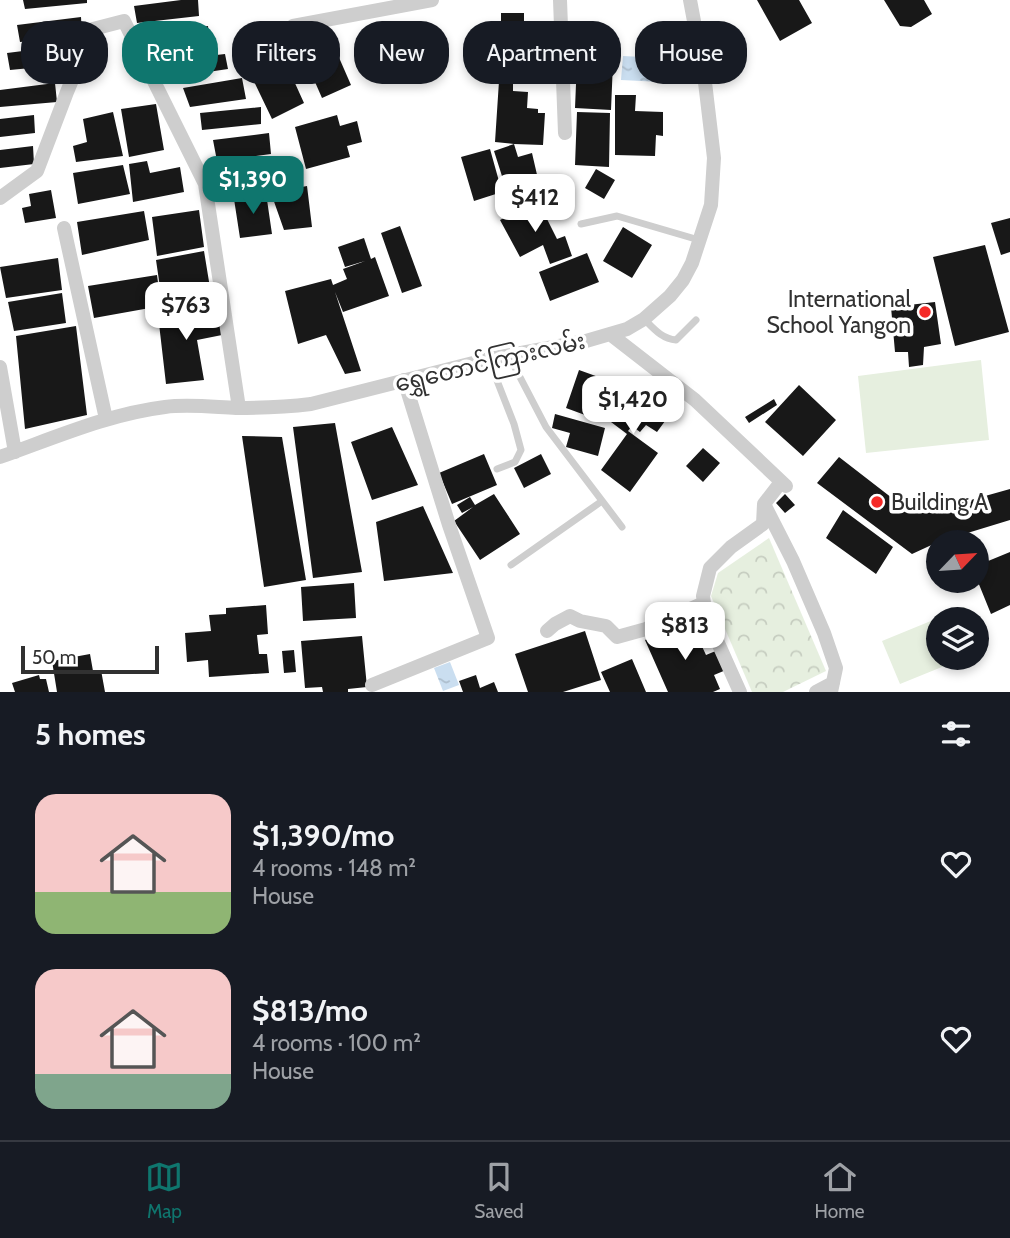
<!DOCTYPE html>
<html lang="en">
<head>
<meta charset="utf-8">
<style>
	:root { --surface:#171b24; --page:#20242c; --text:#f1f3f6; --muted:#9ea1a6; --line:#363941; --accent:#0f766e }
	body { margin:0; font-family:Cabin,"Noto Sans Myanmar",sans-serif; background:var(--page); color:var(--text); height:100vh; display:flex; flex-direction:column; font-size:26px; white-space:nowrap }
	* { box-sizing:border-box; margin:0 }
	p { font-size:23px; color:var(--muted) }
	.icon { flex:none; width:38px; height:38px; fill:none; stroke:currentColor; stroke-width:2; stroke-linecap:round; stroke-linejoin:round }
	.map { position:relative; height:692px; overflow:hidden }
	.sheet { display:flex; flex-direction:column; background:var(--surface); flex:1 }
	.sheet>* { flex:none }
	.banner { position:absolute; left:21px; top:21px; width:970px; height:63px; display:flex; gap:14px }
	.needle { width:46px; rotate:65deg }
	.controls { position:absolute; left:926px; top:530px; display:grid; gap:14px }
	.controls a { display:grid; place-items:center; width:63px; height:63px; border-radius:50%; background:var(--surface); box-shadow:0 4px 10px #0003; font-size:35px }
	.scale { position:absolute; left:21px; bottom:18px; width:138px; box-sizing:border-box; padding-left:7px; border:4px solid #313131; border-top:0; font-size:19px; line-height:24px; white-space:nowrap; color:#313131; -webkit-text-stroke:5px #fff; paint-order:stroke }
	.price { position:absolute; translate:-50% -60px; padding:0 16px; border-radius:14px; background:#fff; color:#222; font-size:23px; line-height:46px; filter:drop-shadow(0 2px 4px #0008) }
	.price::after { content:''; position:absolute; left:50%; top:42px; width:21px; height:16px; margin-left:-10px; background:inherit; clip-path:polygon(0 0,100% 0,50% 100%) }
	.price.selected { background:var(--accent); color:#fff }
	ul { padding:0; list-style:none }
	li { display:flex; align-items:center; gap:21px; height:175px; padding:0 35px }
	li span { display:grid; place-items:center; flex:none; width:196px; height:140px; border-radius:21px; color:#555 }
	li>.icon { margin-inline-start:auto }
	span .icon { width:84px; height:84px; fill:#fffc; stroke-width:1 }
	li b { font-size:30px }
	h2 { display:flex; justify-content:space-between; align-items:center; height:84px; padding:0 35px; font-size:30px }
	.chip { padding:0 24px; border-radius:28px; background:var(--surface); box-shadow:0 4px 10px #0003; font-size:24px; line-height:63px }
	.chip.selected { background:var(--accent); color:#fff }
	.tab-bar { display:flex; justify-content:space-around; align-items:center; height:98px; border-top:2px solid var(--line); background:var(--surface); font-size:19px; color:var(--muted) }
	.tab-bar a { display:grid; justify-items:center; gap:4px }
	.tab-bar .selected { color:var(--accent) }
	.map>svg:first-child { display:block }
	.park { fill:url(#park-crowns) }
	.pitch { fill:#e6efdf }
	.water { fill:url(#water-ripples) }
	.building { fill:#181818 }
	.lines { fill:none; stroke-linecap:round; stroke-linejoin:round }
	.lane { stroke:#cecece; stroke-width:7 }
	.street { stroke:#cecece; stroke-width:14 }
	.poi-dot { fill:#f52a27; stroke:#fff; stroke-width:2.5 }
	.labels { text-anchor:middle; stroke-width:7; stroke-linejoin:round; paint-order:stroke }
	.poi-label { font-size:23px; fill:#313131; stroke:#fff; text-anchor:end }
	.street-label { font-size:23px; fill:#313131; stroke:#fff }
</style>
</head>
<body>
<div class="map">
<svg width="1010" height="692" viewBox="0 0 1010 692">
	<defs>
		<pattern id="park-crowns" width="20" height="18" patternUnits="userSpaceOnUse" patternTransform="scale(1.75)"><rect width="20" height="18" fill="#e6efdf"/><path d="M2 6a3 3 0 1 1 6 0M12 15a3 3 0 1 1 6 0" fill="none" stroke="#c6cdc0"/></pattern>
		<pattern id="water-ripples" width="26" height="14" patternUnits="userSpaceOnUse" patternTransform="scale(1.75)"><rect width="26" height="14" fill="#cadef0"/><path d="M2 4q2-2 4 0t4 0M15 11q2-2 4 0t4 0" fill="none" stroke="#aebfce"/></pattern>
	</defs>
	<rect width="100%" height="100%" fill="#fff"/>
	<path class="park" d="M769 538 826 671 783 692H752L711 596 718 573Z"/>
	<path class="pitch" d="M981 360 989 440 866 453 858 376Z
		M965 607 971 619 938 620V658H964L900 684 882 641Z"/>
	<path class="water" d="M623 56 662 58 661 82 621 80Z
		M450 662 459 685 443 691 434 668Z"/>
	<path class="building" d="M23 0H87V3L25 9Z
		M181 0H198L199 16 137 23 134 6Z
		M757 0H799L812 23 780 41Z
		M884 0H924L932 14 911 27 900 26Z
		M501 13H524V25H534L550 45V60H529V67H501Z
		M81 17 82 36 20 42 17 25Z
		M208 26 210 44 152 52 150 34Z
		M414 35 418 67 408 73 393 75 389 38Z
		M330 37 351 85 322 98 301 50Z
		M71 45 72 64 10 70 7 53Z
		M291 47 300 65 289 70 304 103 272 119 247 67Z
		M225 54 228 69 167 78 165 61Z
		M577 60 613 62 611 110 575 108Z
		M242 78 246 99 190 107 183 88Z
		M499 81 513 82V91L528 92 527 108 538 109V113H545L543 145 514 144 518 157 532 153 538 179 526 190 508 195 494 151 514 144 495 142Z
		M55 83 57 102 0 107V90Z
		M615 95H636L635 111 663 112V136L656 135 655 156 615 155Z
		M156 104 164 150 129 157 121 109Z
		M261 107V124L202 130 200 113Z
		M113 112 123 156 76 162 73 146 87 142 83 119Z
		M577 112 610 113 609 167 575 165Z
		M34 115 35 133 0 137V119Z
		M337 115 340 126 357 121 362 142 347 146 350 157 306 169 295 127Z
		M269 133 271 154 217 161 213 140Z
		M33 146 34 164 0 168V150Z
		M490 149 502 192 474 201 461 157Z
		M290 160 292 174 232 184 228 169Z
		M147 161 150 173 180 167 184 192 133 202 129 164Z
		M123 165 130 194 78 204 73 173Z
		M596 169 615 180 604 199 585 188Z
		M307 186 312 227 284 230 271 193Z
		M51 190 56 218 25 223 22 208 31 206 29 194Z
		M266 193 272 234 240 238 234 199Z
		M538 201 557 239 565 236 572 256 550 264 543 245 520 257 500 220Z
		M199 210 204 247 157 256 152 217Z
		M144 211 149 240 82 255 77 222Z
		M1010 218V252L1001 255 991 223Z
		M400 226 422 286 402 293 381 233Z
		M623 227 652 245 632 278 603 261Z
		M364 238 371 259 375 257 389 296 343 312 335 292 361 371 345 374 326 335 298 344 285 291 331 279 333 285 347 279 343 269 365 261 345 267 338 247Z
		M985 245 1009 332 955 346 933 257Z
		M204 251 212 300 163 308 156 260Z
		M587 253 599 282 550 301 539 272Z
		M58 258 62 290 6 298 0 267Z
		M157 275 161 306 94 318 88 286Z
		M62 293 66 323 14 331 8 302Z
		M935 302 941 344 924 347 923 365 909 367 908 352H895L891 307Z
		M217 305 222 335 197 340 204 380 166 384 158 315Z
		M76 326 87 415 25 429 16 336Z
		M579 370 618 384 604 422 566 408Z
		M636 379 654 392 647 403 652 413 656 408 668 417 657 432 646 425 640 432 632 426 628 431 658 453 630 492 601 470 627 434 607 419Z
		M799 385 836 420 803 456 765 422Z
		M774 399 777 405 749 423 745 417Z
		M555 414 605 428 598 456 566 447 570 433 552 428Z
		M335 423 362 572 313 578 293 427Z
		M392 427 418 485 372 500 351 442Z
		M242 436 282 437 306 580 264 587Z
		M703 448 720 463 703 482 686 466Z
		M484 454 497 485 452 504 439 473Z
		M541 454 551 474 524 488 514 468Z
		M839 457 892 498 929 507H946L1010 489V520L938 542 912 554 817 483Z
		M494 494 520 534 480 560 454 521 473 507 462 513 457 505 470 497 475 505Z
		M785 494 795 505 785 513 776 503Z
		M423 506 453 573 384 581 376 522Z
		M843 510 893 547 876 574 826 538Z
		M1010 552V605L991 614 976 577V566Z
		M354 583 356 618 303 621 301 587Z
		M266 605 268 634 257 635 259 654H267L269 673 209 677 208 660 187 662 185 633 211 631 209 615 226 614V608Z
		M683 624 691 643 699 640 706 655 718 650 726 670 714 675 720 689 713 692H668L645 640Z
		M585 631 601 680 563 692H528L515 654Z
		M362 636 367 687 348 689V692H323L322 687 305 688 301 641Z
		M294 650 296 672 284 673 282 651Z
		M90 654 93 671 101 670 105 692H57L52 661Z
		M632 659 646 692H610L601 672Z
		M39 675 40 679H46L49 692H15L12 683Z
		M476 675 480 688 494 682 498 692H463L459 681Z"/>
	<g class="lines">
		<path class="lane" d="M581 224 617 216 699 240
			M644 319C654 329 662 339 676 340L696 320
			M509 356 546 427 622 527
			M489 360 514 424 521 450 515 462 497 469
			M511 565 602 501"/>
		<path class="street" d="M560 0 565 133
			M293 26 432 0
			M0 198 37 171 67 92 93 29 124 21 205 184 239 408
			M64 228 106 419
			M610 334 695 400 786 486
			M0 367 15 452
			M0 457C54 438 108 414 165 407 188 404 213 407 236 408 261 408 286 407 311 404L489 359 586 341 627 329 644 319 670 296 683 280 692 263 711 205 714 158 704 74 690 0
			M765 506 793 561 824 633 836 668 831 692
			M547 631 555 624 570 616 580 621 606 626 617 637 646 629 704 603
			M372 685 488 638 449 525 404 380
			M740 692 706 616 703 596 710 568 731 547 763 524 764 504 781 482
			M816 692 833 683"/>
	</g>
	<g class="poi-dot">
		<circle cx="925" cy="312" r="7"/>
		<circle cx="877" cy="502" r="7"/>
	</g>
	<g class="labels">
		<g class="poi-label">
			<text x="911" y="307">International<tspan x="911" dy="26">School Yangon</tspan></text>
			<text x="891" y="510" text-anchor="start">Building A</text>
		</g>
		<g class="street-label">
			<text transform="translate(490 362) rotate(-13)" y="8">ရွှေတောင်ကြားလမ်း</text>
		</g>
	</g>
</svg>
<div class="controls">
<a><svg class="needle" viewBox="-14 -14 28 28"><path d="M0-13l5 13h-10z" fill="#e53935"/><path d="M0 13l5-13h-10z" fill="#9ea1a6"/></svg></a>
<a><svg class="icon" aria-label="layers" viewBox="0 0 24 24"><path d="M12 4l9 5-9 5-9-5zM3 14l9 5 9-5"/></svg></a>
</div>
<div class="scale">50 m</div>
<b class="price selected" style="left:253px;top:216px">$1,390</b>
<b class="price" style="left:535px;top:234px">$412</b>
<b class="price" style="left:186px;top:342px">$763</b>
<b class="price" style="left:633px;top:436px">$1,420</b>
<b class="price" style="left:685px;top:662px">$813</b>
<div class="banner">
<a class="chip">Buy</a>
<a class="chip selected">Rent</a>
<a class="chip">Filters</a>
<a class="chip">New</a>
<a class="chip">Apartment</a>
<a class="chip">House</a>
</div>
</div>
<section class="sheet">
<h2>5 homes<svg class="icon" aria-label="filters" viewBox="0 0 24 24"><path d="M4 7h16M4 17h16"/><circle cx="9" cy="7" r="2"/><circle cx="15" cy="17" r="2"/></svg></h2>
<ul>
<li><span style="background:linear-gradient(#f6c9c9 70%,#8fb573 0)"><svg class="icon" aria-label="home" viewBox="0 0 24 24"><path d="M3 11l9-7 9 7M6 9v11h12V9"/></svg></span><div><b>$1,390/mo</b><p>4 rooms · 148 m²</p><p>House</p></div><svg class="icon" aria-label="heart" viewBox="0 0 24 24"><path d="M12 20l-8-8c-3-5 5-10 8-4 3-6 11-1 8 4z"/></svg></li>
<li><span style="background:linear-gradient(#f6c9c9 75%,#7fa58c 0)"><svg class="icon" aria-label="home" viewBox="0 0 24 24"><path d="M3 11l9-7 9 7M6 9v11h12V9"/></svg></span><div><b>$813/mo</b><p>4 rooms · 100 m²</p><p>House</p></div><svg class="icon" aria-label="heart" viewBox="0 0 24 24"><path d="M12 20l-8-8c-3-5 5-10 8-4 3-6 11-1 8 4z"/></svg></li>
</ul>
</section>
<nav class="tab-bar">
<a class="selected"><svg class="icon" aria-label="map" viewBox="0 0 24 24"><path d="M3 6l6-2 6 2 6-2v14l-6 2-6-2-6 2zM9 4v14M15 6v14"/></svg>Map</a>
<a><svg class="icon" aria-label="saved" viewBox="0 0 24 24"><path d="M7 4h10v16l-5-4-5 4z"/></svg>Saved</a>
<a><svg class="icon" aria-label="home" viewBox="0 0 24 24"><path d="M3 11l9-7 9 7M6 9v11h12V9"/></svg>Home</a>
</nav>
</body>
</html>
